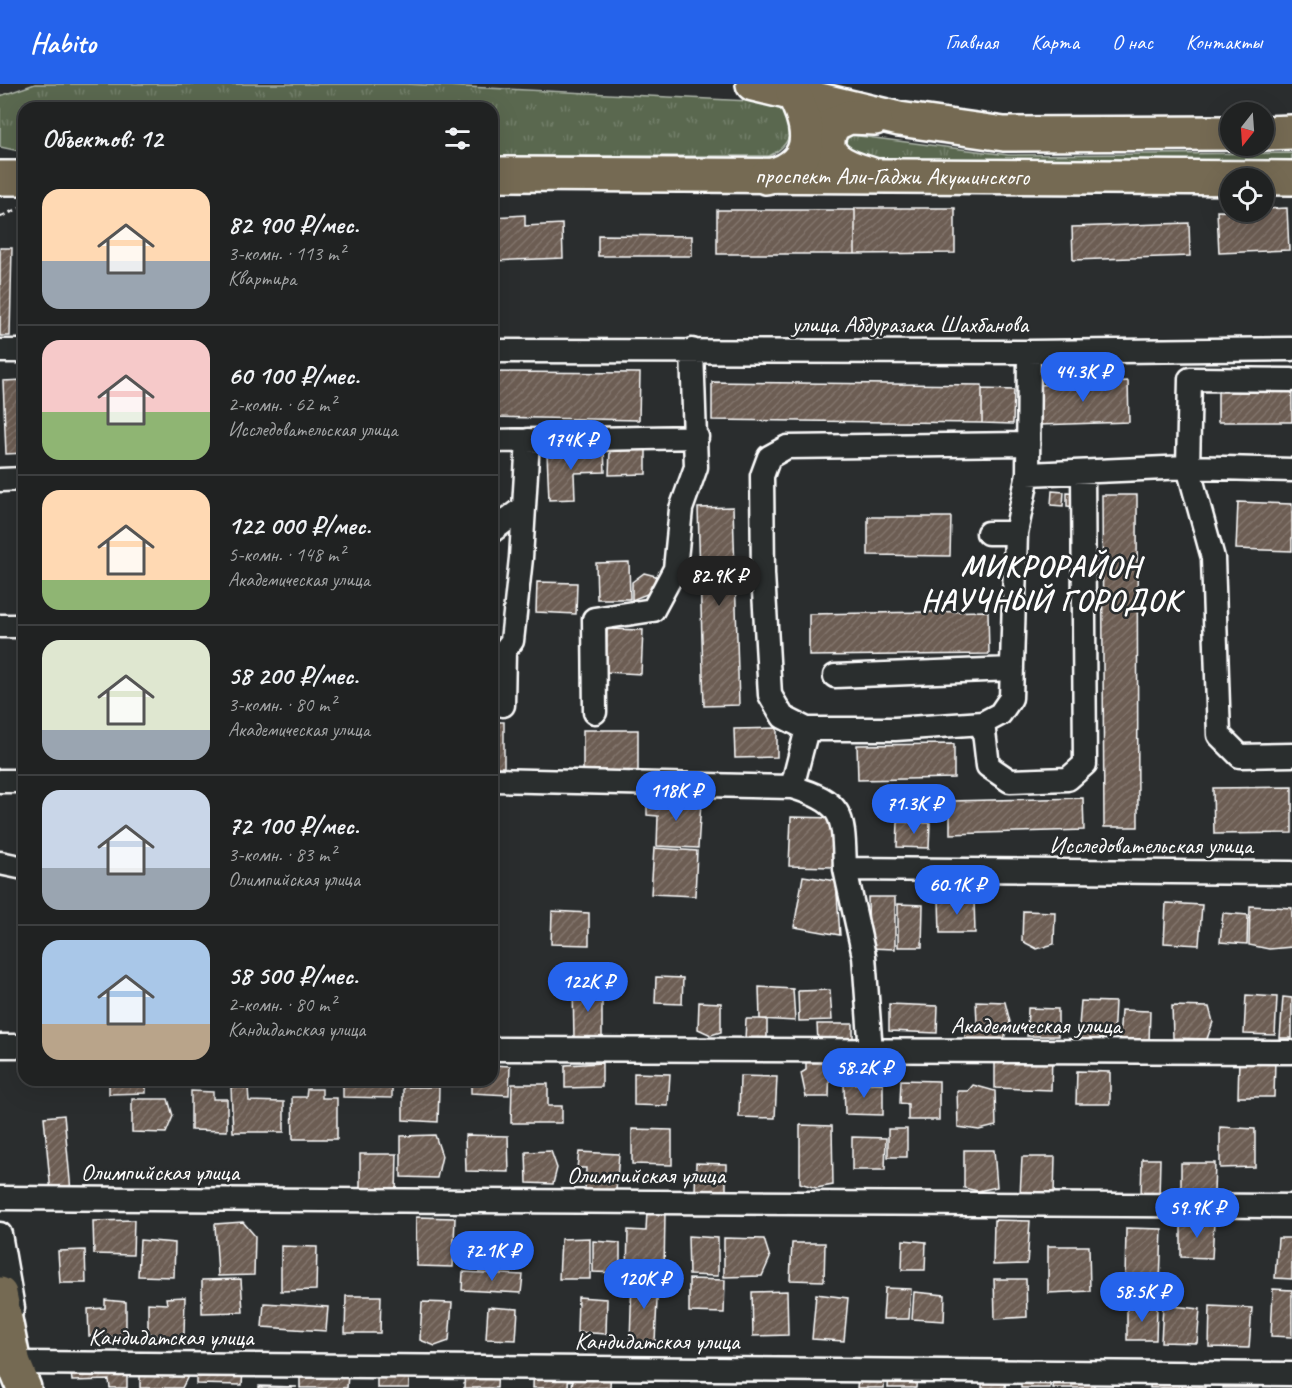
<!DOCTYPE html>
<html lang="ru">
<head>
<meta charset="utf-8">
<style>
	:root { --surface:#202222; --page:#2d2f2f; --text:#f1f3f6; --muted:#a2a4a5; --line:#3d3f40; --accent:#2563eb }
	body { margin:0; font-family:Caveat,sans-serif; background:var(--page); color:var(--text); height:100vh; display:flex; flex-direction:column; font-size:22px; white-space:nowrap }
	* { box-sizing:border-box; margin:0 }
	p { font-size:20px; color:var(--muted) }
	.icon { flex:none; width:33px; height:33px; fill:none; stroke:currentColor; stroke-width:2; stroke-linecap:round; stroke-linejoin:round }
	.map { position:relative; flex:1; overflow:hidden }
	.details { position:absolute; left:18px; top:18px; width:480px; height:984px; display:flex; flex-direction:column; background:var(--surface); border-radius:18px; box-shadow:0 6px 24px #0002,0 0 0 2px var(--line) }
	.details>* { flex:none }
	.needle { width:39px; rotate:197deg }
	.controls { position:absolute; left:1220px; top:18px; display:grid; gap:12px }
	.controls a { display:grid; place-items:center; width:54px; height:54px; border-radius:50%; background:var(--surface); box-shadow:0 6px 24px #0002,0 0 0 2px var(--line); font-size:30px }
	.price { position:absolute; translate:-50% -51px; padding:0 14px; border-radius:21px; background:var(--accent); color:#fff; font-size:20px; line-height:39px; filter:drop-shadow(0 2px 3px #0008) }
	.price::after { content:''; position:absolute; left:50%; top:36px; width:18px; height:14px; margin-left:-9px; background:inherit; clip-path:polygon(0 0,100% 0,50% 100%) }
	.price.selected { background:#222; color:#fff }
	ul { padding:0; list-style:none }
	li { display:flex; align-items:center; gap:18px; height:150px; padding:0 24px }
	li+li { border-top:2px solid var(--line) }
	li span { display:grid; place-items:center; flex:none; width:168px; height:120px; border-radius:18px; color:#555 }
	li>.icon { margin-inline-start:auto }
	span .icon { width:72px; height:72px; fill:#fffc; stroke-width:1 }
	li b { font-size:26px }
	h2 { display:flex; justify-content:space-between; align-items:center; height:72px; padding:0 24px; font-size:26px }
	header { display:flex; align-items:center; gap:36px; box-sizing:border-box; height:84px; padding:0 30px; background:var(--accent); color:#fff }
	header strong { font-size:28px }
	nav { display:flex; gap:33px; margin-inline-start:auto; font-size:21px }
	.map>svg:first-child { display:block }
	.grass { fill:url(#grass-tufts); stroke:#acb4a8; stroke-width:1.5 }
	.building { fill:url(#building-hatch); stroke:#fff; stroke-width:1.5 }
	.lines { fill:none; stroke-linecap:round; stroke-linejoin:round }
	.minor-casing { stroke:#fff; stroke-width:27 }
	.highway-casing { stroke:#fff; stroke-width:38 }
	.path { stroke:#fff; stroke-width:3; stroke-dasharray:6 4.5; stroke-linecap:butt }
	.minor { stroke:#2a2d2e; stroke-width:22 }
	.highway { stroke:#746b52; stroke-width:33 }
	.labels { text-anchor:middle; stroke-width:5; stroke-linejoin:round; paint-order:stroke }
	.street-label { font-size:24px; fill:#fff; stroke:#2a2d2e }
	.district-label { font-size:30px; font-weight:bold; letter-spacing:1.5px; fill:#fff; stroke:#2a2d2e }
</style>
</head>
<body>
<header>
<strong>Habito</strong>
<nav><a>Главная</a><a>Карта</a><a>О нас</a><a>Контакты</a></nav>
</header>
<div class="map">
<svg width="1292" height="1304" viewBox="0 0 1292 1304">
	<defs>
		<pattern id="grass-tufts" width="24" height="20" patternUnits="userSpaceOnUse" patternTransform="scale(1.5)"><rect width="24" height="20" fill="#5a6850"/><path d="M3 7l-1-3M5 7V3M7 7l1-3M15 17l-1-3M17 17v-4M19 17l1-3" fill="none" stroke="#737f6a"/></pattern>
		<pattern id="building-hatch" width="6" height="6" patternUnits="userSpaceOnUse" patternTransform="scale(1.5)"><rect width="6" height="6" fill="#6c5d53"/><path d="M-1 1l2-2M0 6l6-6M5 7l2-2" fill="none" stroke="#82756d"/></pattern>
	</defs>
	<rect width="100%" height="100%" fill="#2a2d2e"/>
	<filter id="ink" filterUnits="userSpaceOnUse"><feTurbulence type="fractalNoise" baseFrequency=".0167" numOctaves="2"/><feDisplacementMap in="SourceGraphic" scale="12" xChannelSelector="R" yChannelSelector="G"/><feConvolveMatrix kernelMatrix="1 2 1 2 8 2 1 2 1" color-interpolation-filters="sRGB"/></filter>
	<g filter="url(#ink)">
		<path class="grass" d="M35 0H406L770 18C797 32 797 59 769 72H492V24H24V68L0 63V12Z
			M851 51 1008 71 1292 69V80L850 77 844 58Z"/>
		<path class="building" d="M855 124H955V169L855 170Z
			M1287 124 1289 166 1219 169 1217 127 1263 128V125Z
			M717 126H855V170H717Z
			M525 131V142L562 140 563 174 492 177V133Z
			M1189 139 1190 172 1073 176 1072 143Z
			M598 151 692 152V172H598Z
			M0 164H12L10 252H0Z
			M492 288 640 289 639 336 492 333Z
			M24 296V369L6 370 3 297Z
			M1128 297 1129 338 1038 341 1037 301Z
			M712 298 982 301V339L712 336Z
			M1218 303H1292V338H1218Z
			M982 305 1014 306 1013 340 982 339Z
			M646 364V390L609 391 610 365Z
			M604 366 605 388 574 389 575 415 549 416 547 369Z
			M1052 407 1064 408 1063 422 1051 421Z
			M1067 408 1079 409 1078 423 1067 422Z
			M1102 411H1137L1138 743H1104Z
			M1238 418 1292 420V467L1236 465Z
			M733 423 739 621 704 622 698 424Z
			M868 433H951L950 472 868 471Z
			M629 478 630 515H597L596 479Z
			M644 489 656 492 652 508 632 516V498Z
			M537 498 577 499 576 530 536 528Z
			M988 527 989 570 809 572V530Z
			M607 545 643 546 641 590 606 588Z
			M492 638H504V683H492Z
			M777 644V673L735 674 734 645Z
			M583 646H638V689H583Z
			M954 660V694L858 696 857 661Z
			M1292 703V749L1214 750 1213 704Z
			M1083 714 1084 746 950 750V717Z
			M647 715 701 718 698 764 657 762 658 732 647 731Z
			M791 733 835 734 834 783 789 782Z
			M898 738 930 739 929 764 897 763Z
			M654 764 697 767 695 812 651 810Z
			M803 792 836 797 840 851 794 843Z
			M868 813H895V865L869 864Z
			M939 815H974L975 849H940Z
			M1166 819 1202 821 1199 861 1164 859Z
			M898 820 923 821 922 863H898Z
			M1250 822 1292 824V863L1269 865 1249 861Z
			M552 827 589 829V861L551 860Z
			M1023 827 1055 828 1054 860 1037 865 1022 857Z
			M1223 829 1248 831 1247 860 1220 858Z
			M656 893 683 894 682 920 655 919Z
			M573 903 602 904V955H574Z
			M759 903 793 905 795 937 760 935Z
			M830 906 832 936 799 937 798 907Z
			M1246 911 1277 913 1275 951 1244 950Z
			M1283 913 1292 914V954H1280Z
			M976 917 1005 918 1010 938 1003 957 965 956 964 939H977Z
			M1081 917 1115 918 1113 956 1078 955Z
			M699 918 721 919V948L711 951 698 945Z
			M889 920 938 922 937 949 889 947Z
			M1172 922 1209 923 1213 938 1207 955 1173 954Z
			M1028 924 1058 925V952H1027Z
			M1121 926 1150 927 1149 959 1119 958Z
			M746 935H767V957L745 956Z
			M817 940H853V958H818Z
			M995 971 1052 972 1051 1006 995 1004Z
			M1239 974 1275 976 1274 1013H1238Z
			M830 977 829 1013H806L801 989 806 986V978Z
			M602 979V1003L565 1004V981Z
			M492 981 510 982 509 1011 471 1009V996H492Z
			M1077 987 1110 988V1020H1076Z
			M634 989 670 990 668 1022 634 1021Z
			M740 992 777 993 775 1034 739 1033Z
			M109 996H146V1009L109 1010Z
			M343 996H392V1014L343 1013Z
			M901 996 939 997V1036H908V1020L900 1019Z
			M883 999V1031L845 1030 844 1000Z
			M512 1000H548V1022H562V1039H511Z
			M973 1001 995 1007 996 1042 979 1046 958 1043 957 1007H968Z
			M231 1003 248 1004 249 1017 284 1018V1048H233Z
			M403 1003H439L438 1038 403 1036Z
			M307 1005H322V1014H337V1055H293L292 1013H306Z
			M191 1007 213 1008V1015H227V1047L191 1046Z
			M132 1015H168L173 1032 166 1049 132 1048Z
			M64 1031 71 1107 51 1109 44 1033Z
			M800 1041 832 1042 833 1101 816 1104 800 1099Z
			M1220 1043 1255 1045V1083L1220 1084Z
			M632 1045 672 1046V1081L632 1080Z
			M888 1045H907V1073H888Z
			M435 1051 442 1072 437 1094 401 1093V1052Z
			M465 1051 508 1052 509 1088 466 1087Z
			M852 1053 886 1054 885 1086H852Z
			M964 1066H994L997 1103 978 1107 964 1104Z
			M551 1067 557 1084 553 1100 527 1099 526 1068Z
			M579 1068 619 1070 616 1107 585 1106 586 1084H577Z
			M360 1070H397L396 1109 360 1108Z
			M1022 1073H1055L1054 1110 1020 1111Z
			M1142 1075H1160L1159 1113H1141Z
			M696 1079 726 1080V1109L695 1108Z
			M1181 1079H1215L1214 1109H1181Z
			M647 1127 665 1128 664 1189 627 1188 628 1146 646 1147Z
			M416 1133 455 1134 453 1183 417 1182Z
			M1188 1135 1214 1138 1212 1174 1181 1173V1144Z
			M134 1136 133 1171 94 1170 93 1137Z
			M994 1136 1030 1137 1027 1180 993 1181Z
			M243 1138 255 1152 254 1191 218 1192 215 1140Z
			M1126 1144 1162 1145 1160 1198 1125 1197Z
			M688 1152 718 1154V1192L689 1191Z
			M590 1154V1195H559L561 1155Z
			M724 1154 764 1155 770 1174 762 1192 724 1193Z
			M1278 1154H1292V1195L1275 1194Z
			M140 1156 175 1159 174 1193 138 1192Z
			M903 1156 926 1158 925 1186H902Z
			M593 1157 620 1159V1189L593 1188Z
			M792 1159H825L824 1197 790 1196Z
			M281 1162 317 1163 316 1206 281 1207Z
			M1048 1162H1089L1090 1207 1048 1209Z
			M85 1166 86 1199H60L58 1167Z
			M463 1188 523 1191 521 1209 462 1206Z
			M632 1194 658 1195 655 1258H630Z
			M241 1195 243 1228 202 1229V1196Z
			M689 1195 725 1196 724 1229 689 1228Z
			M994 1195H1026L1027 1233 995 1235Z
			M885 1204 911 1205 909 1235H883Z
			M1273 1205 1292 1206V1253L1271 1252Z
			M787 1207 788 1251 753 1252 752 1208Z
			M914 1208 945 1211 944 1237 912 1235Z
			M816 1210 848 1214 844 1257 812 1255Z
			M346 1212H381L380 1249H345Z
			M185 1213 184 1250 166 1254 148 1249V1219L167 1220 166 1214Z
			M578 1213 607 1215 606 1250 577 1248Z
			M105 1216 126 1218V1253L89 1252 88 1225 105 1224Z
			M422 1218 452 1219 449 1257 435 1262 420 1256Z
			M264 1219 328 1223 326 1247 262 1243Z
			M1141 1220 1157 1223 1156 1256H1127V1224Z
			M1163 1221 1200 1225 1197 1259 1161 1258Z
			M1210 1222 1252 1224 1249 1264 1209 1263Z
			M488 1223 518 1225 516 1256 486 1255Z
			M69 1270H127V1304H110L109 1296 72 1297Z
			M196 1270 244 1271 242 1301 196 1300Z
			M140 1271 185 1273 187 1294 182 1304H140Z
			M377 1275 410 1277 409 1304H377Z
			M534 1275 569 1277 568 1304H533Z
			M465 1279 498 1280 497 1304H464Z
			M574 1280 611 1282 610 1304H572Z
			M859 1281 886 1284 884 1304H857Z
			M983 1284 1007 1286 1005 1304H982Z
			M1021 1285 1051 1288 1050 1304H1021Z
			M889 1287 917 1288 916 1304H888Z
			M300 1288 348 1290 347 1304H300Z
			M1150 1291H1180L1179 1304H1150Z
			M1054 1294 1094 1295V1304H1053Z
			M1182 1296 1205 1298V1304H1182Z
			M1224 1297 1258 1298V1304H1223Z
			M259 1302 297 1303 259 1304Z"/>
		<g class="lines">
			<g class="minor-casing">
				<path id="minor" d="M0 267H24
					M492 267 1029 268 1292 265
					M1292 296 1190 295 1188 383 1292 386
					M492 357 697 353
					M1028 360 787 363 769 373 762 392 763 490 770 611 783 633 807 645H895L983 639 1000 630 1011 614 1016 449 1028 390 1029 268
					M1028 390 1188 383 1213 474 1219 651 1240 672 1292 671
					M0 396 24 395
					M492 447 524 423
					M988 449H1016
					M0 542H24
					M835 592 1012 585
					M503 621 504 567 512 557 521 474 528 356
					M595 628 594 535 653 526 675 485 681 425 696 383 692 266
					M983 639 988 682 1010 697 1068 695 1085 680 1083 389
					M492 696 792 703C847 719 843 734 845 785L1292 789
					M0 697H24
					M792 703 807 645
					M0 779 24 784
					M845 785 864 872 871 968
					M0 962H24
					M492 965 1292 968
					M0 1114 1292 1122
					M0 1150 13 1224
					M22 1279 1292 1290"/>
			</g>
			<g class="highway-casing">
				<g id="highway">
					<path d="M753 0 899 35 1004 50 1230 49"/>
					<path d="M1263 49 1292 48"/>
					<path id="s1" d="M492 90 1292 94"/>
					<path d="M870 90C844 83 815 72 834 40L849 33 875 34"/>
					<path d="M766 93C816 82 813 47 793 9"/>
					<path d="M0 94H24"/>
					<path d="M0 1210 14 1280 24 1304"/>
				</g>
			</g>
			<path class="path" d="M0 133 24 122"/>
			<use href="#minor" class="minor"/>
			<use href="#highway" class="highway"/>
		</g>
	</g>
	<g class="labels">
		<g class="street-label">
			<text dy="8" stroke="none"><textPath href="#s1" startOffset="400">проспект Али-Гаджи Акушинского</textPath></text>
			<text x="910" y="248">улица Абдуразака Шахбанова</text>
			<text x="1151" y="769">Исследовательская улица</text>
			<text x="1036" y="949">Академическая улица</text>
			<text x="160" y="1096">Олимпийская улица</text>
			<text x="646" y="1099">Олимпийская улица</text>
			<text x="171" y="1261">Кандидатская улица</text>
			<text x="657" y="1265">Кандидатская улица</text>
		</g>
		<g class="district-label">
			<text x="1051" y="492">МИКРОРАЙОН<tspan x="1051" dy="34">НАУЧНЫЙ ГОРОДОК</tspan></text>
		</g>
	</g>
</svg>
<div class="controls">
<a><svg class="needle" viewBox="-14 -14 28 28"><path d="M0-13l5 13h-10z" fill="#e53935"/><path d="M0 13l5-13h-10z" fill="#a2a4a5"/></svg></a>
<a><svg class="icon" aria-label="locate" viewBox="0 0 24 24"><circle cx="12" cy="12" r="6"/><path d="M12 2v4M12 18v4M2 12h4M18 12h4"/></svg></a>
</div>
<b class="price" style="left:1083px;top:319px">44.3K ₽</b>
<b class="price" style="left:571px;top:387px">174K ₽</b>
<b class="price selected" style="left:719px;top:523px">82.9K ₽</b>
<b class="price" style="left:676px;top:738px">118K ₽</b>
<b class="price" style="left:914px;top:751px">71.3K ₽</b>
<b class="price" style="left:957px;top:832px">60.1K ₽</b>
<b class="price" style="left:588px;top:929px">122K ₽</b>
<b class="price" style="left:864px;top:1015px">58.2K ₽</b>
<b class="price" style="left:1197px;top:1155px">59.9K ₽</b>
<b class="price" style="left:492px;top:1198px">72.1K ₽</b>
<b class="price" style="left:644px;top:1226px">120K ₽</b>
<b class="price" style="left:1142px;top:1239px">58.5K ₽</b>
<section class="details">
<h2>Объектов: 12<svg class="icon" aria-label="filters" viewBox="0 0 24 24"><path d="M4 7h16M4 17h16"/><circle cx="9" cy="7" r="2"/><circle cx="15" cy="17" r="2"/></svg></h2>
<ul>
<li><span style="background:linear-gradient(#ffd9b3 60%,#9aa5b1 0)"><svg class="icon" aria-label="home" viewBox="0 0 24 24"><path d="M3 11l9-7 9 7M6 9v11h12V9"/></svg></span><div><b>82 900 ₽/мес.</b><p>3-комн. · 113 m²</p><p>Квартира</p></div></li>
<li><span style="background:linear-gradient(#f6c9c9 60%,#8fb573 0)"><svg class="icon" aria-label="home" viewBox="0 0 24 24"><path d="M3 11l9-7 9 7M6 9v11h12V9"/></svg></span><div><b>60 100 ₽/мес.</b><p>2-комн. · 62 m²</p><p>Исследовательская улица</p></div></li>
<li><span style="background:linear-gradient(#ffd9b3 75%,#8fb573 0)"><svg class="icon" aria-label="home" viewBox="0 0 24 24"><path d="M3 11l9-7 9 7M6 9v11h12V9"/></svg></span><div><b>122 000 ₽/мес.</b><p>5-комн. · 148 m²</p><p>Академическая улица</p></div></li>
<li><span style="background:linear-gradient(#dfe7d0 75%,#9aa5b1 0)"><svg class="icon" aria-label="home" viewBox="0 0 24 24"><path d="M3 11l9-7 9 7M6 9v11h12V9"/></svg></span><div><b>58 200 ₽/мес.</b><p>3-комн. · 80 m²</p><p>Академическая улица</p></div></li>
<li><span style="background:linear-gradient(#c9d6e8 65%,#9aa5b1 0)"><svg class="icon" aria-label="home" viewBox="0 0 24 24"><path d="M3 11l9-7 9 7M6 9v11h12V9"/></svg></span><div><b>72 100 ₽/мес.</b><p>3-комн. · 83 m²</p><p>Олимпийская улица</p></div></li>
<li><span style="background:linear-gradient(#a9c7e8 70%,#b9a48a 0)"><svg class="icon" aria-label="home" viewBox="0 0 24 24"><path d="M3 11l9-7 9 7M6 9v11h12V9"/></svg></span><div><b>58 500 ₽/мес.</b><p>2-комн. · 80 m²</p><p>Кандидатская улица</p></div></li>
</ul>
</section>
</div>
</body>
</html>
